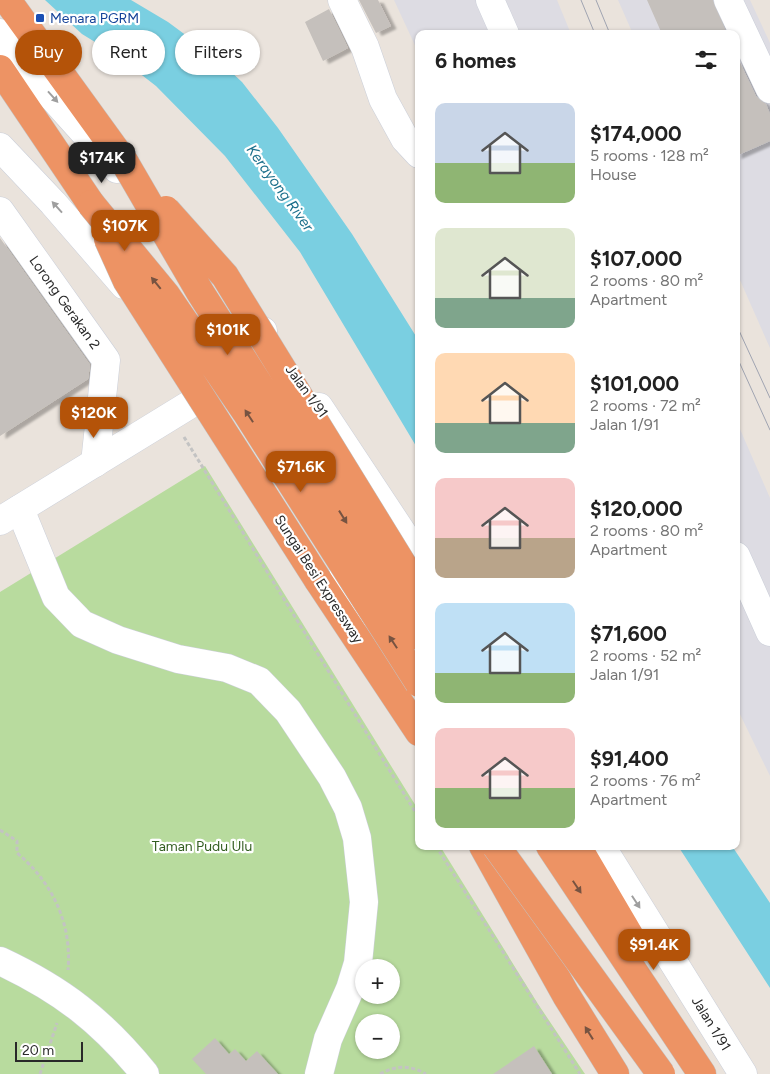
<!DOCTYPE html>
<html lang="en">
<head>
<meta charset="utf-8">
<style>
	:root { --surface:#fff; --page:#f6f6f6; --text:#222; --muted:#767676; --accent:#b45309 }
	body { margin:0; font-family:Figtree,sans-serif; background:var(--page); color:var(--text); height:100vh; display:flex; flex-direction:column; font-size:19px; white-space:nowrap }
	* { box-sizing:border-box; margin:0 }
	p { font-size:16px; color:var(--muted) }
	.icon { flex:none; width:28px; height:28px; fill:none; stroke:currentColor; stroke-width:2; stroke-linecap:round; stroke-linejoin:round }
	.map { position:relative; flex:1; overflow:hidden }
	.sheet { position:absolute; left:415px; top:30px; width:325px; height:820px; display:flex; flex-direction:column; background:var(--surface); border-radius:10px; box-shadow:0 1px 4px #0004 }
	.sheet>* { flex:none }
	.top-card { position:absolute; left:15px; top:30px; width:325px; height:45px; display:flex; gap:10px }
	.controls { position:absolute; left:355px; top:959px; display:grid; gap:10px }
	.controls a { display:grid; place-items:center; width:45px; height:45px; border-radius:50%; background:var(--surface); box-shadow:0 1px 4px #0004; font-size:25px }
	.scale { position:absolute; left:15px; bottom:12px; width:68px; box-sizing:border-box; padding-left:5px; border:2px solid #292929; border-top:0; font-size:14px; line-height:18px; white-space:nowrap; color:#292929; -webkit-text-stroke:4px #fff; paint-order:stroke }
	.price { position:absolute; translate:-50% -42px; padding:0 11px; border-radius:10px; background:var(--accent); color:#fff; font-size:16px; line-height:32px; filter:drop-shadow(0 1px 2px #0008) }
	.price::after { content:''; position:absolute; left:50%; top:30px; width:15px; height:11px; margin-left:-8px; background:inherit; clip-path:polygon(0 0,100% 0,50% 100%) }
	.price.active { background:#222; color:#fff }
	ul { padding:0; list-style:none }
	li { display:flex; align-items:center; gap:15px; height:125px; padding:0 20px }
	li span { display:grid; place-items:center; flex:none; width:140px; height:100px; border-radius:10px; color:#555 }
	li>.icon { margin-inline-start:auto }
	span .icon { width:60px; height:60px; fill:#fffc; stroke-width:1 }
	li b { font-size:21px }
	h2 { display:flex; justify-content:space-between; align-items:center; height:60px; padding:0 20px; font-size:21px }
	.tag { padding:0 18px; border-radius:22px; background:var(--surface); box-shadow:0 1px 4px #0004; font-size:18px; line-height:45px }
	.tag.active { background:var(--accent); color:#fff }
	.map>svg:first-child { display:block }
	.industrial { fill:#dddce3 }
	.green { fill:#b8db9e; fill-rule:evenodd }
	.water { fill:#7acfe1 }
	.building { fill:#c5c0bc; filter:url(#shadow) }
	.lines { fill:none; stroke-linecap:round; stroke-linejoin:round }
	.minor-casing { stroke:#cbcfd9; stroke-width:29 }
	.highway-casing { stroke:#c3c3c3; stroke-width:29 }
	.path { stroke:#c3c3c3; stroke-width:3; stroke-dasharray:4 2.5; stroke-linecap:butt }
	.minor { stroke:#fff; stroke-width:28 }
	.highway { stroke:#ed9364; stroke-width:28 }
	.tram { stroke:#a0a4b1; stroke-width:1 }
	.highway-bridge-casing { stroke:#c3c3c3; stroke-width:29; stroke-linecap:butt }
	.highway-bridge { stroke:#ed9364; stroke-width:28 }
	.oneway { fill:#9f9f9f }
	.oneway2 { fill:#775341 }
	.transit-dot { fill:#1a4fb4; stroke:#fff; stroke-width:2 }
	.labels { text-anchor:middle; stroke-width:4.5; stroke-linejoin:round; paint-order:stroke }
	.transit-label { font-size:14px; fill:#164399; stroke:#fff; text-anchor:start }
	.street-label { font-size:14px; fill:#292929; stroke:#fff }
	.park-label { font-size:14px; fill:#335e21; stroke:#fff }
	.water-label { font-size:15px; font-style:italic; fill:#1b6f8b; stroke:#fff }
</style>
</head>
<body>
<div class="map">
<svg width="770" height="1074" viewBox="0 0 770 1074">
	<defs>
		<filter id="shadow"><feDropShadow dx="5.5" dy="3" stdDeviation="1" flood-color="#0004"/></filter>
	</defs>
	<rect width="100%" height="100%" fill="#eae3dc"/>
	<path class="industrial" d="M394 0H557L571 34H419V54Z
		M618 0H750L770 43V348L736 271V34H633Z
		M736 420 770 498V776L736 706Z"/>
	<path class="green" d="M205 466 419 811V846H440L538 1004 585 1074H0V592ZM364 968H391V995H364ZM364 1022H391V1050H364Z"/>
	<path class="water" d="M45 0H131L168 22 214 56 242 82 278 128 352 234 419 341V451L300 252 225 156 156 86 116 55 82 34Z
		M678 846H732L770 903V988Z"/>
	<path class="building" d="M359 0H378L391 26 376 33Z
		M647 0H713L727 34H662Z
		M329 9 348 48 323 61 305 22Z
		M736 54 756 96 766 104 770 114V141L736 156Z
		M0 238 90 365 88 379 0 436Z
		M215 1038 229 1054 235 1049 246 1061 257 1051 278 1074H206L192 1059Z
		M534 1046 552 1074H493Z"/>
	<g class="lines">
		<g class="minor-casing">
			<g id="minor">
				<path d="M342 0 365 47 383 99 405 139 419 154"/>
				<path d="M490 0 505 34"/>
				<path d="M728 0 770 89"/>
				<path d="M0 33 20 61 117 169"/>
				<path d="M0 147 53 203 124 285"/>
				<path id="s1" d="M0 211 106 360 95 463"/>
				<path d="M319 407 419 558"/>
				<path d="M20 509 56 597 82 624 118 640 178 659 227 668 259 681 288 711 332 777 348 808 357 838 364 902 358 963 350 989 328 1039 319 1074"/>
				<path d="M0 521 246 370 257 353 263 331"/>
				<path d="M736 556 770 632"/>
				<path d="M350 563 342 576 355 617"/>
				<path id="s2" d="M601 846 743 1074"/>
				<path d="M0 961C62 990 102 1021 145 1074"/>
			</g>
		</g>
		<g class="highway-casing">
			<path id="highway" d="M7 0 125 163
				M0 69 91 204
				M318 580 419 732
				M483 846 566 995 615 1074
				M550 846 702 1074
				M577 846 631 938"/>
		</g>
		<path class="path" d="M184 437 419 818
			M0 830 17 841V853C53 883 72 924 68 970
			M436 846 580 1074
			M40 1074 57 1023
			M380 1074C396 1065 410 1065 426 1074"/>
		<use href="#minor" class="minor"/>
		<use href="#highway" class="highway"/>
		<path class="tram" d="M581 0 595 34
			M596 0 610 34
			M736 324 770 398
			M736 355 770 430"/>
		<g class="highway-bridge-casing">
			<path id="highway-bridge" d="M125 163 200 292 419 636
				M91 204 166 295 246 412 419 683
				M166 210 225 276 419 591
				M108 239 127 281 318 580
				M496 846 661 1074"/>
		</g>
		<use href="#highway-bridge" class="highway-bridge"/>
	</g>
	<defs><path id="oneway-solid" d="M-6-.8H1V-3.2L6.5 0L1 3.2V.8H-6Z" transform="scale(1.25)"/></defs>
	<g class="oneway">
		<use href="#oneway-solid" transform="translate(53 97) rotate(48)"/>
		<use href="#oneway-solid" transform="translate(57 207) rotate(-132)"/>
		<use href="#oneway-solid" transform="translate(636 902) rotate(57)"/>
	</g>
	<g class="oneway2">
		<use href="#oneway-solid" transform="translate(156 283) rotate(-129)"/>
		<use href="#oneway-solid" transform="translate(249 416) rotate(-123)"/>
		<use href="#oneway-solid" transform="translate(343 517) rotate(58)"/>
		<use href="#oneway-solid" transform="translate(393 642) rotate(-123)"/>
		<use href="#oneway-solid" transform="translate(577 887) rotate(56)"/>
		<use href="#oneway-solid" transform="translate(589 1033) rotate(-122)"/>
	</g>
	<rect class="transit-dot" x="35" y="13" width="10" height="10" rx="2.5"/>
	<g class="labels">
		<g class="transit-label">
			<text x="50" y="23">Menara PGRM</text>
		</g>
		<g class="street-label">
			<text dy="5" stroke="none"><textPath href="#s1" startOffset="112">Lorong Gerakan 2</textPath></text>
			<text transform="translate(307 391) rotate(54)" y="5">Jalan 1/91</text>
			<text transform="translate(319 579) rotate(57)" y="5">Sungai Besi Expressway</text>
			<text dy="5" stroke="none"><textPath href="#s2" startOffset="209">Jalan 1/91</textPath></text>
		</g>
		<g class="park-label">
			<text x="202" y="851">Taman Pudu Ulu</text>
		</g>
		<g class="water-label">
			<text transform="translate(280 188) rotate(54)" y="5">Kerayong River</text>
		</g>
	</g>
</svg>
<div class="controls">
<a>+</a>
<a>−</a>
</div>
<div class="scale">20 m</div>
<b class="price active" style="left:102px;top:184px">$174K</b>
<b class="price" style="left:125px;top:252px">$107K</b>
<b class="price" style="left:228px;top:356px">$101K</b>
<b class="price" style="left:94px;top:439px">$120K</b>
<b class="price" style="left:301px;top:493px">$71.6K</b>
<b class="price" style="left:654px;top:971px">$91.4K</b>
<div class="top-card">
<a class="tag active">Buy</a>
<a class="tag">Rent</a>
<a class="tag">Filters</a>
</div>
<section class="sheet">
<h2>6 homes<svg class="icon" aria-label="filters" viewBox="0 0 24 24"><path d="M4 7h16M4 17h16"/><circle cx="9" cy="7" r="2"/><circle cx="15" cy="17" r="2"/></svg></h2>
<ul>
<li><span style="background:linear-gradient(#c9d6e8 60%,#8fb573 0)"><svg class="icon" aria-label="home" viewBox="0 0 24 24"><path d="M3 11l9-7 9 7M6 9v11h12V9"/></svg></span><div><b>$174,000</b><p>5 rooms · 128 m²</p><p>House</p></div></li>
<li><span style="background:linear-gradient(#dfe7d0 70%,#7fa58c 0)"><svg class="icon" aria-label="home" viewBox="0 0 24 24"><path d="M3 11l9-7 9 7M6 9v11h12V9"/></svg></span><div><b>$107,000</b><p>2 rooms · 80 m²</p><p>Apartment</p></div></li>
<li><span style="background:linear-gradient(#ffd9b3 70%,#7fa58c 0)"><svg class="icon" aria-label="home" viewBox="0 0 24 24"><path d="M3 11l9-7 9 7M6 9v11h12V9"/></svg></span><div><b>$101,000</b><p>2 rooms · 72 m²</p><p>Jalan 1/91</p></div></li>
<li><span style="background:linear-gradient(#f6c9c9 60%,#b9a48a 0)"><svg class="icon" aria-label="home" viewBox="0 0 24 24"><path d="M3 11l9-7 9 7M6 9v11h12V9"/></svg></span><div><b>$120,000</b><p>2 rooms · 80 m²</p><p>Apartment</p></div></li>
<li><span style="background:linear-gradient(#bfe0f5 70%,#8fb573 0)"><svg class="icon" aria-label="home" viewBox="0 0 24 24"><path d="M3 11l9-7 9 7M6 9v11h12V9"/></svg></span><div><b>$71,600</b><p>2 rooms · 52 m²</p><p>Jalan 1/91</p></div></li>
<li><span style="background:linear-gradient(#f6c9c9 60%,#8fb573 0)"><svg class="icon" aria-label="home" viewBox="0 0 24 24"><path d="M3 11l9-7 9 7M6 9v11h12V9"/></svg></span><div><b>$91,400</b><p>2 rooms · 76 m²</p><p>Apartment</p></div></li>
</ul>
</section>
</div>
</body>
</html>
